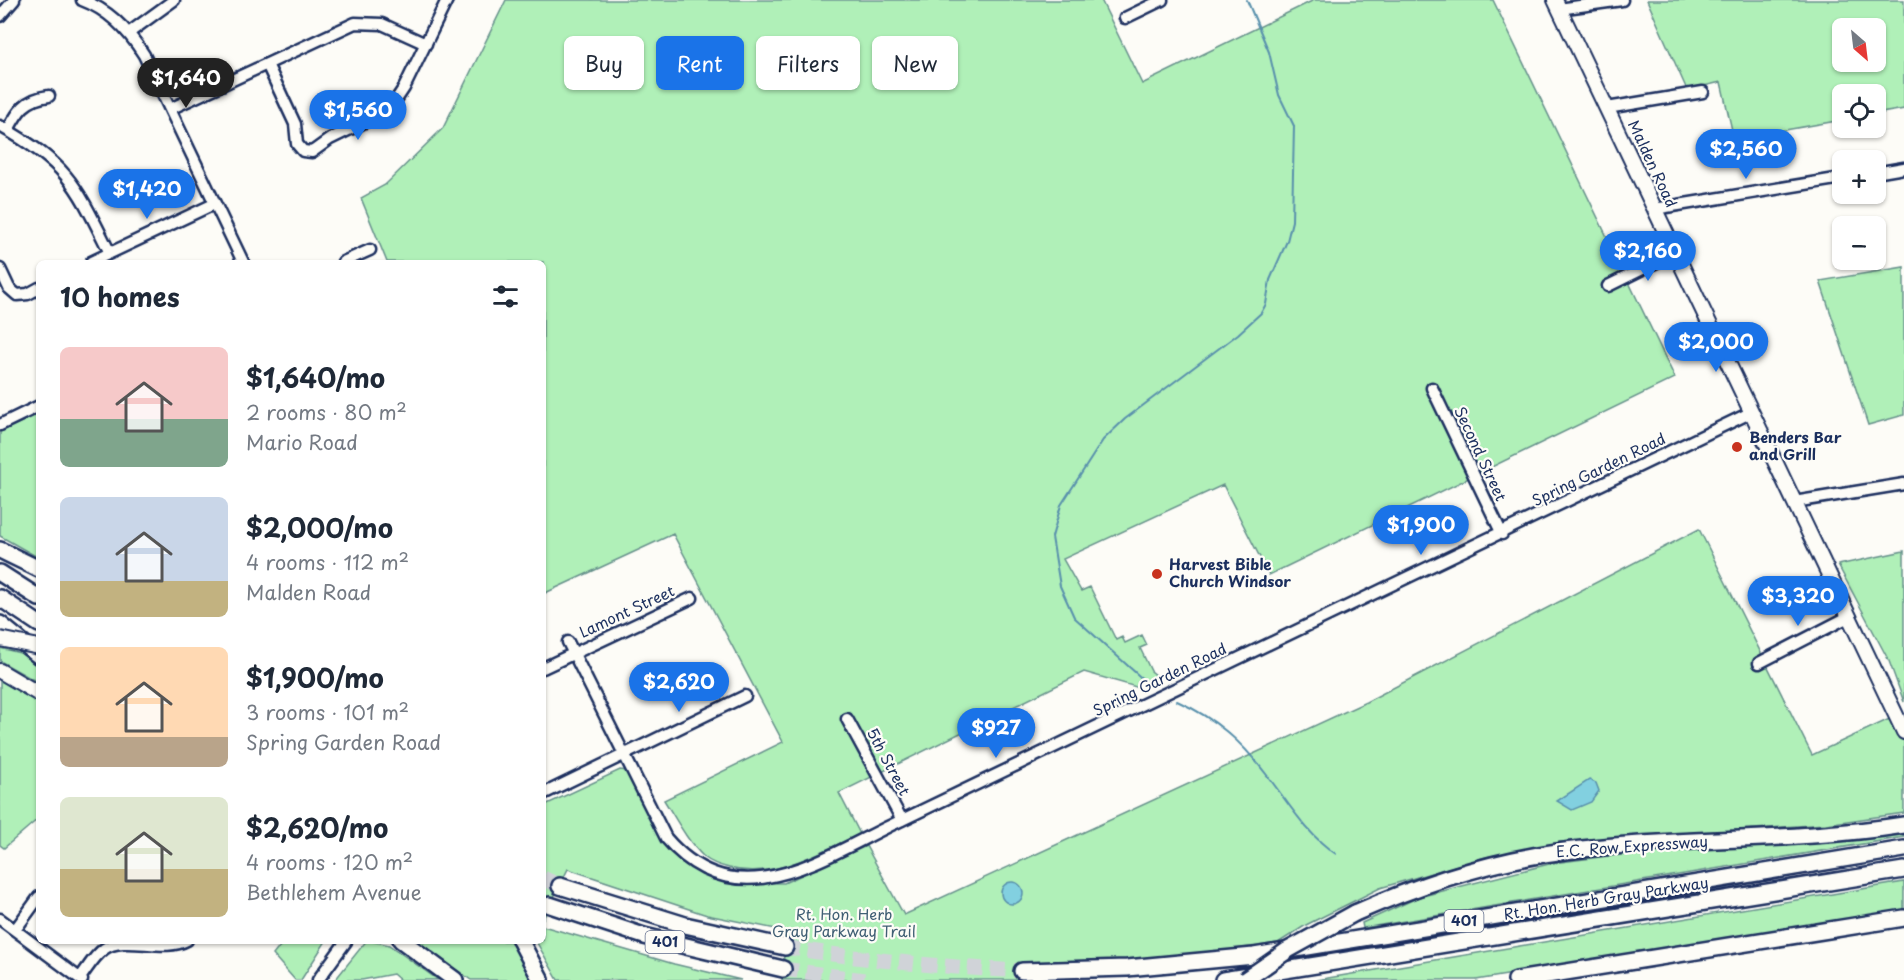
<!DOCTYPE html>
<html lang="en">
<head>
<meta charset="utf-8">
<style>
	:root { --surface:#fff; --page:#f2f2f3; --text:#1f2937; --muted:#747a83; --accent:#1a73e8 }
	body { margin:0; font-family:"Playpen Sans",sans-serif; background:var(--page); color:var(--text); height:100vh; display:flex; flex-direction:column; font-size:22px; white-space:nowrap }
	* { box-sizing:border-box; margin:0 }
	p { font-size:20px; color:var(--muted) }
	.icon { flex:none; width:33px; height:33px; fill:none; stroke:currentColor; stroke-width:2; stroke-linecap:round; stroke-linejoin:round }
	.map { position:relative; flex:1; overflow:hidden }
	.sheet { position:absolute; left:36px; top:260px; width:510px; height:684px; display:flex; flex-direction:column; background:var(--surface); border-radius:9px; box-shadow:0 2px 4px #0004 }
	.sheet>* { flex:none }
	.top-card { position:absolute; left:564px; top:36px; width:570px; height:54px; display:flex; gap:12px }
	.needle { width:39px; rotate:152deg }
	.fabs { position:absolute; left:1832px; top:18px; display:grid; gap:12px }
	.fabs a { display:grid; place-items:center; width:54px; height:54px; border-radius:9px; background:var(--surface); box-shadow:0 2px 4px #0004; font-size:30px }
	.price { position:absolute; translate:-50% -51px; padding:0 14px; border-radius:21px; background:var(--accent); color:#fff; font-size:20px; line-height:39px; filter:drop-shadow(0 2px 3px #0008) }
	.price::after { content:''; position:absolute; left:50%; top:36px; width:18px; height:14px; margin-left:-9px; background:inherit; clip-path:polygon(0 0,100% 0,50% 100%) }
	.price.active { background:#222; color:#fff }
	ul { padding:0; list-style:none }
	li { display:flex; align-items:center; gap:18px; height:150px; padding:0 24px }
	li span { display:grid; place-items:center; flex:none; width:168px; height:120px; border-radius:9px; color:#555 }
	li>.icon { margin-inline-start:auto }
	span .icon { width:72px; height:72px; fill:#fffc; stroke-width:1 }
	li b { font-size:26px }
	h2 { display:flex; justify-content:space-between; align-items:center; height:72px; padding:0 24px; font-size:26px }
	.chip { padding:0 21px; border-radius:9px; background:var(--surface); box-shadow:0 2px 4px #0004; font-size:21px; line-height:54px }
	.chip.active { background:var(--accent); color:#fff }
	.map>svg:first-child { display:block }
	.green { fill:#b0f0b8; stroke:#66908b; stroke-width:1.5; fill-rule:evenodd }
	.water { fill:#82d0e0; stroke:#5990ac; stroke-width:1.5 }
	.lines { fill:none; stroke-linecap:round; stroke-linejoin:round }
	.stream { stroke:#5990ac; stroke-width:2 }
	.highway-tunnel { stroke:#d0d3d8; stroke-width:15; stroke-dasharray:15 8; stroke-linecap:butt }
	.minor-casing { stroke:#1b2f5e; stroke-width:15 }
	.major-casing { stroke:#1b2f5e; stroke-width:18 }
	.highway-casing { stroke:#1b2f5e; stroke-width:20 }
	.minor { stroke:#fdfcf7; stroke-width:10 }
	.major { stroke:#fdfcf7; stroke-width:14 }
	.highway { stroke:#fdfcf7; stroke-width:15 }
	.major-bridge-casing { stroke:#1b2f5e; stroke-width:18; stroke-linecap:butt }
	.highway-bridge-casing { stroke:#1b2f5e; stroke-width:20; stroke-linecap:butt }
	.major-bridge { stroke:#fdfcf7; stroke-width:14 }
	.highway-bridge { stroke:#fdfcf7; stroke-width:15 }
	.poi-dot { fill:#c8321e; stroke:#fdfcf7; stroke-width:2 }
	.labels { text-anchor:middle; stroke-width:4.5; stroke-linejoin:round; paint-order:stroke }
	.shield { fill:#fdfcf7; stroke:#5f6c8c; stroke-width:1.5 }
	.shield-label { font-size:14px; font-weight:bold; fill:#1b2f5e }
	.street-label { font-size:15px; fill:#1b2f5e; stroke:#fdfcf7 }
	.poi-label { font-size:15px; font-weight:bold; fill:#1b2f5e; stroke:#fdfcf7; text-anchor:start }
	.park-label { font-size:15px; fill:#405f74; stroke:#fdfcf7 }
</style>
</head>
<body>
<div class="map">
<svg width="1904" height="980" viewBox="0 0 1904 980">
	<rect width="100%" height="100%" fill="#fdfcf7"/>
	<filter id="ink" filterUnits="userSpaceOnUse"><feTurbulence type="fractalNoise" baseFrequency=".0167" numOctaves="2"/><feDisplacementMap in="SourceGraphic" scale="12" xChannelSelector="R" yChannelSelector="G"/><feConvolveMatrix kernelMatrix="1 2 1 2 8 2 1 2 1" color-interpolation-filters="sRGB"/></filter>
	<g filter="url(#ink)">
		<path class="green" d="M506 0H1101L1142 84 1314 0H1493L1675 378 1269 575 1223 485 1063 559 1081 591 1090 587 1116 640 1122 637 1125 643 1142 635 1147 645 1140 648 1151 671 1157 676 1143 689 1084 672 839 793 860 834C819 852 775 880 729 868 721 866 710 862 704 857 687 841 676 819 664 800L783 742 673 534 543 594V262H387L361 198 385 185 443 128Z
			M1647 0H1904V109L1875 114V94H1842V120L1734 139 1721 82 1687 90ZM1842 28H1875V62H1842Z
			M1904 267V415L1868 425 1820 281Z
			M39 414V558L0 536V432Z
			M1699 529 1812 755 1896 716 1904 732V813L1826 824 1560 842 1486 857 1380 888 1306 925 1278 943 1179 957 1092 962H1023L1021 980H782L786 931 707 915 568 869 543 919V806L620 770 627 771 661 837 675 855 696 870 725 882 784 883 866 846 904 915 1366 702Z
			M1904 551V702L1889 661 1838 565Z
			M0 648 20 653 39 667V683L0 661Z
			M0 679 39 702V818L4 848 0 845Z
			M1904 829V837L1363 928 1362 923 1419 897 1553 863 1663 849 1743 847 1842 840Z
			M1904 882V910L1885 913 1476 980H1316Z
			M543 926 674 964 741 980H558L536 941 543 940Z
			M367 940 389 945 438 980H400L393 974 362 980H335Z
			M284 941H326L301 980H295L273 955Z
			M416 941H512L533 980H471Z"/>
		<path class="water" d="M1589 780 1596 783 1599 791 1591 802 1572 810 1557 801Z
			M1001 893a11 11 0 1 1 22 0a11 11 0 1 1-22 0Z"/>
		<g class="lines">
			<path class="stream" d="M1148 684 1074 617 1060 586 1052 537 1061 505 1103 440 1125 419 1238 334 1261 313 1266 304 1270 280 1287 241 1292 221 1294 126 1279 95 1269 52 1247 0
				M1177 701C1215 718 1241 741 1266 774 1288 802 1306 834 1336 854"/>
			<path class="highway-tunnel" d="M543 878 560 886
				M785 947C864 960 942 967 1022 971
				M783 969 864 980"/>
			<g class="minor-casing">
				<path id="minor" d="M82 0C109 10 129 31 144 55L243 262
					M1559 9 1622 0
					M0 16 14 0
					M1125 18 1162 0
					M130 32 174 0
					M267 64 295 124 297 144 303 151 312 152 330 139 381 114 394 103 404 88 447 0
					M1607 108 1703 92
					M170 109 355 23 382 24 426 44
					M0 126C69 165 76 185 110 253
					M8 130C18 111 25 99 49 96
					M1875 173 1904 168
					M1654 209 1842 178
					M91 262 214 204
					M343 262 370 250
					M0 269 9 288 17 295 28 294 39 288
					M1608 286 1675 253
					M1432 388 1502 534
					M0 425 39 406
					M1794 502 1904 484
					M568 642 666 838C738 922 824 856 902 820L1752 412
					M1759 663 1850 616
					M543 668 692 598
					M847 719 902 820
					M543 794 745 696
					M0 919 82 980
					M15 930 39 897
					M80 978C87 969 94 956 104 949 124 934 164 953 187 940
					M318 980 347 940"/>
			</g>
			<g class="major-casing">
				<path id="major" d="M1555 0 1904 732
					M0 671 39 694"/>
			</g>
			<g class="highway-casing">
				<path id="highway" d="M0 550 39 569
					M0 573 39 598
					M0 598 39 624
					M0 624 39 656
					M560 886 685 925 785 947
					M550 905 644 936 783 969
					M1355 913C1427 881 1503 857 1582 849 1689 837 1797 842 1904 825
					M401 940 455 980
					M520 940 541 980
					M1022 971 1127 968 1254 956 1904 849
					M1223 980 1904 870
					M1516 980 1904 918"/>
			</g>
			<use href="#minor" class="minor"/>
			<use href="#major" class="major"/>
			<use href="#highway" class="highway"/>
			<g class="major-bridge-casing">
				<path id="major-bridge" d="M0 639 39 647"/>
			</g>
			<g class="highway-bridge-casing">
				<path id="highway-bridge" d="M1245 980 1288 950 1355 913"/>
			</g>
			<use href="#major-bridge" class="major-bridge"/>
			<use href="#highway-bridge" class="highway-bridge"/>
		</g>
	</g>
	<g class="poi-dot">
		<circle cx="1737" cy="447" r="6"/>
		<circle cx="1157" cy="574" r="6"/>
	</g>
	<g class="labels">
		<g class="shield">
			<rect x="1444.5" y="910" width="39" height="22" rx="4.5"/>
			<rect x="645.5" y="931" width="39" height="22" rx="4.5"/>
		</g>
		<g class="shield-label">
			<text x="1464" y="926">401</text>
			<text x="665" y="947">401</text>
		</g>
		<g class="street-label">
			<text transform="translate(1652 164) rotate(65)" y="5">Malden Road</text>
			<text transform="translate(1480 454) rotate(65)" y="5">Second Street</text>
			<text transform="translate(1599 470) rotate(-26)" y="5">Spring Garden Road</text>
			<text transform="translate(627 612) rotate(-25)" y="5">Lamont Street</text>
			<text transform="translate(1160 680) rotate(-26)" y="5">Spring Garden Road</text>
			<text transform="translate(888 762) rotate(62)" y="5">5th Street</text>
			<text transform="translate(1632 847) rotate(-4)" y="5">E.C. Row Expressway</text>
			<text transform="translate(1606 899) rotate(-9)" y="5">Rt. Hon. Herb Gray Parkway</text>
		</g>
		<g class="poi-label">
			<text x="1749" y="443">Benders Bar<tspan x="1749" dy="17">and Grill</tspan></text>
			<text x="1169" y="570">Harvest Bible<tspan x="1169" dy="17">Church Windsor</tspan></text>
		</g>
		<g class="park-label">
			<text x="844" y="920">Rt. Hon. Herb<tspan x="844" dy="17">Gray Parkway Trail</tspan></text>
		</g>
	</g>
</svg>
<div class="fabs">
<a><svg class="needle" viewBox="-14 -14 28 28"><path d="M0-13l5 13h-10z" fill="#e53935"/><path d="M0 13l5-13h-10z" fill="#747a83"/></svg></a>
<a><svg class="icon" aria-label="locate" viewBox="0 0 24 24"><circle cx="12" cy="12" r="6"/><path d="M12 2v4M12 18v4M2 12h4M18 12h4"/></svg></a>
<a>+</a>
<a>−</a>
</div>
<b class="price active" style="left:186px;top:109px">$1,640</b>
<b class="price" style="left:358px;top:141px">$1,560</b>
<b class="price" style="left:1746px;top:180px">$2,560</b>
<b class="price" style="left:147px;top:220px">$1,420</b>
<b class="price" style="left:1648px;top:282px">$2,160</b>
<b class="price" style="left:1716px;top:373px">$2,000</b>
<b class="price" style="left:1421px;top:556px">$1,900</b>
<b class="price" style="left:1798px;top:627px">$3,320</b>
<b class="price" style="left:679px;top:713px">$2,620</b>
<b class="price" style="left:996px;top:759px">$927</b>
<div class="top-card">
<a class="chip">Buy</a>
<a class="chip active">Rent</a>
<a class="chip">Filters</a>
<a class="chip">New</a>
</div>
<section class="sheet">
<h2>10 homes<svg class="icon" aria-label="filters" viewBox="0 0 24 24"><path d="M4 7h16M4 17h16"/><circle cx="9" cy="7" r="2"/><circle cx="15" cy="17" r="2"/></svg></h2>
<ul>
<li><span style="background:linear-gradient(#f6c9c9 60%,#7fa58c 0)"><svg class="icon" aria-label="home" viewBox="0 0 24 24"><path d="M3 11l9-7 9 7M6 9v11h12V9"/></svg></span><div><b>$1,640/mo</b><p>2 rooms · 80 m²</p><p>Mario Road</p></div></li>
<li><span style="background:linear-gradient(#c9d6e8 70%,#c2b280 0)"><svg class="icon" aria-label="home" viewBox="0 0 24 24"><path d="M3 11l9-7 9 7M6 9v11h12V9"/></svg></span><div><b>$2,000/mo</b><p>4 rooms · 112 m²</p><p>Malden Road</p></div></li>
<li><span style="background:linear-gradient(#ffd9b3 75%,#b9a48a 0)"><svg class="icon" aria-label="home" viewBox="0 0 24 24"><path d="M3 11l9-7 9 7M6 9v11h12V9"/></svg></span><div><b>$1,900/mo</b><p>3 rooms · 101 m²</p><p>Spring Garden Road</p></div></li>
<li><span style="background:linear-gradient(#dfe7d0 60%,#c2b280 0)"><svg class="icon" aria-label="home" viewBox="0 0 24 24"><path d="M3 11l9-7 9 7M6 9v11h12V9"/></svg></span><div><b>$2,620/mo</b><p>4 rooms · 120 m²</p><p>Bethlehem Avenue</p></div></li>
</ul>
</section>
</div>
</body>
</html>
